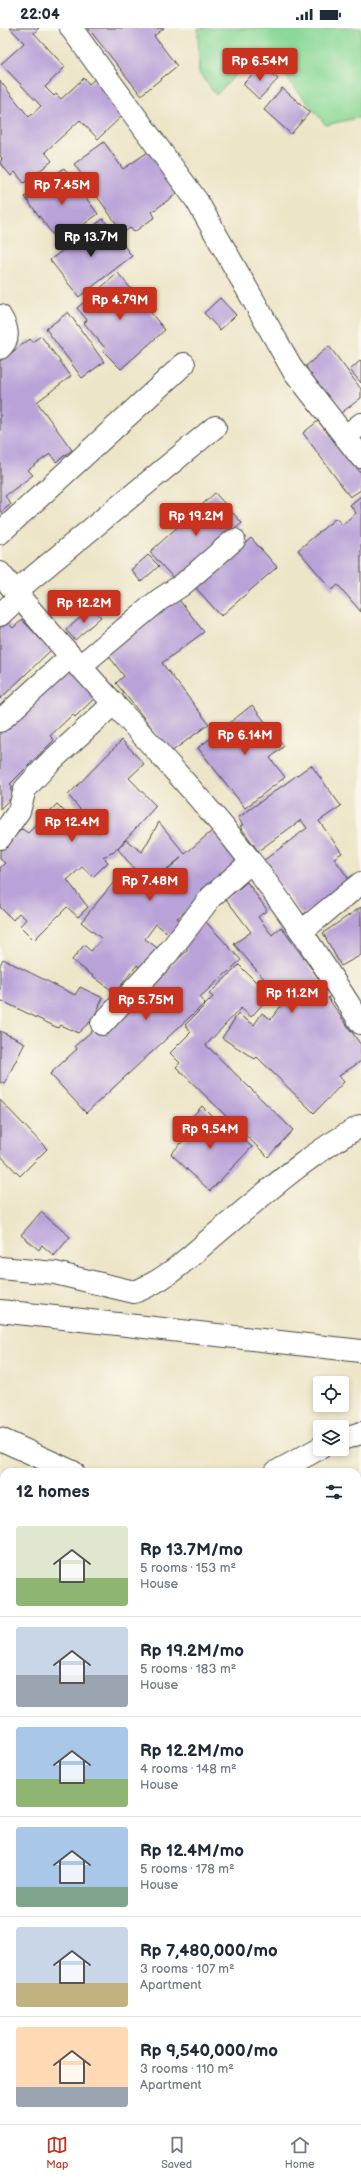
<!DOCTYPE html>
<html lang="en">
<head>
<meta charset="utf-8">
<style>
	:root { --surface:#fff; --page:#f6f6f7; --text:#1f2937; --muted:#747a83; --line:#e0e1e3; --accent:#c8321e }
	body { margin:0; font-family:"Balsamiq Sans",sans-serif; background:var(--page); color:var(--text); height:100vh; display:flex; flex-direction:column; font-size:15px; white-space:nowrap }
	* { box-sizing:border-box; margin:0 }
	p { font-size:13px; color:var(--muted) }
	.icon { flex:none; width:22px; height:22px; fill:none; stroke:currentColor; stroke-width:2; stroke-linecap:round; stroke-linejoin:round }
	.map { position:relative; flex:1; overflow:hidden }
	.sheet { position:absolute; left:0px; top:1440px; width:361px; height:656px; display:flex; flex-direction:column; background:var(--surface); border-radius:12px 12px 0 0; box-shadow:0 2px 6px #0003 }
	.sheet>* { flex:none }
	.controls { position:absolute; left:313px; top:1348px; display:grid; gap:8px }
	.controls a { display:grid; place-items:center; width:36px; height:36px; border-radius:4px; background:var(--surface); box-shadow:0 2px 6px #0003; font-size:20px }
	.price { position:absolute; translate:-50% -34px; padding:0 9px; border-radius:4px; background:var(--accent); color:#fff; font-size:13px; line-height:26px; filter:drop-shadow(0 1px 2px #0008) }
	.price::after { content:''; position:absolute; left:50%; top:24px; width:12px; height:9px; margin-left:-6px; background:inherit; clip-path:polygon(0 0,100% 0,50% 100%) }
	.price.active { background:#222; color:#fff }
	ul { padding:0; list-style:none }
	li { display:flex; align-items:center; gap:12px; height:100px; padding:0 16px }
	li+li { border-top:1px solid var(--line) }
	li span { display:grid; place-items:center; flex:none; width:112px; height:80px; border-radius:4px; color:#555 }
	li>.icon { margin-inline-start:auto }
	span .icon { width:48px; height:48px; fill:#fffc; stroke-width:1 }
	li b { font-size:17px }
	h2 { display:flex; justify-content:space-between; align-items:center; height:48px; padding:0 16px; font-size:17px }
	.status { display:flex; justify-content:space-between; align-items:center; height:28px; padding:0 20px; background:var(--surface); direction:ltr }
	.status svg { height:11px; fill:currentColor }
	.dock { display:flex; justify-content:space-around; align-items:center; height:56px; border-top:1px solid var(--line); background:var(--surface); font-size:11px; color:var(--muted) }
	.dock a { display:grid; justify-items:center; gap:2px }
	.dock .active { color:var(--accent) }
	.map>svg:first-child { display:block }
	.green { fill:#8bd998; stroke:#5b8262 }
	.building { fill:#b9a2d8 }
	.lines { fill:none; stroke-linecap:round; stroke-linejoin:round }
	.street-casing { stroke:#484743; stroke-width:24 }
	.highway-casing { stroke:#484743; stroke-width:24 }
	.street { stroke:#fff; stroke-width:22 }
	.highway { stroke:#fff; stroke-width:22 }
</style>
</head>
<body>
<div class="status"><b>22:04</b><svg viewBox="0 0 49 12"><path d="M0 12V9h3v3zM5 12V6h3v6zM10 12V3h3v9zM15 12V0h3v12zM26 1h20v11H26zM47 4h2v5h-2z"/></svg></div>
<div class="map">
<svg width="361" height="2096" viewBox="0 0 361 2096">
	<rect width="100%" height="100%" fill="#fbf7ec"/>
	<filter id="ink" filterUnits="userSpaceOnUse"><feTurbulence type="fractalNoise" baseFrequency=".025" numOctaves="2"/><feDisplacementMap in="SourceGraphic" scale="8" xChannelSelector="R" yChannelSelector="G"/><feConvolveMatrix kernelMatrix="1 2 1 2 8 2 1 2 1" color-interpolation-filters="sRGB"/></filter>
	<filter id="wash" filterUnits="userSpaceOnUse"><feTurbulence type="fractalNoise" baseFrequency=".012" numOctaves="4" result="noise"/><feDisplacementMap in="SourceGraphic" scale="16" xChannelSelector="R" yChannelSelector="G"/><feGaussianBlur stdDeviation="0.9" result="paint"/><feColorMatrix in="noise" values="0 0 0 0 0 0 0 0 0 0 0 0 0 0 0 0 0 1.4 0 .05"/><feComposite in="paint" operator="in"/></filter>
	<g filter="url(#wash)">
		<rect width="100%" height="100%" fill="#ece5c8"/>
		<path class="green" d="M198 0H361V89L326 97 262 20 216 67 199 45Z"/>
		<g id="blocks">
			<path class="building" d="M10 0H39L34 5 65 39 45 59 54 68 56 66 61 71 84 50 89 56 96 50 127 83 98 111 80 92 45 124 52 133 24 155 15 144 11 148 0 135 2 130 0 128V53L29 89 41 78 1 36 24 15Z
				M88 0H164L154 8 177 38 141 67Z
				M262 37 278 51 259 71 243 56Z
				M282 60 310 84 291 106 264 82Z
				M104 114 123 141 154 120 183 161 152 184 155 189 134 204 130 200 123 205 74 136Z
				M64 140 98 186 59 215 25 169Z
				M103 191 132 228 79 269 50 232Z
				M118 245 165 302 121 341 103 323 105 320 84 295 87 292 77 280Z
				M220 270 236 287 220 302 204 285Z
				M68 284 104 334 82 350 46 301Z
				M41 308 71 348 37 374 72 422 56 434 50 426 28 442 33 447 5 468 11 476 0 485V333L30 311 32 314Z
				M329 318 361 361V370L337 388 317 361 306 338Z
				M361 332V355L350 342Z
				M318 393 361 445V462L350 469 303 405Z
				M215 465 242 495 176 553 150 524Z
				M361 468V584L338 557 332 562 298 522 336 490 342 497 356 485 350 477Z
				M251 510 277 539 221 588 195 559Z
				M148 527 159 538 141 554 131 542Z
				M176 568 204 604 162 635 209 696 171 724 116 655 124 648 105 623Z
				M92 579 101 589 75 612 66 602Z
				M2 589 13 600 22 592 51 622 0 671V590Z
				M70 634 100 665 75 689 73 686 50 708 54 712 10 756 13 759 10 762 15 766 0 781V703Z
				M252 677 284 718 270 730 285 749 245 780 198 720Z
				M122 712 144 736 129 750 156 778 114 824 103 829 108 834 93 849 82 839 67 852 88 879 78 889 67 879 34 912 20 898 26 891 19 885 13 892 0 879V840L5 835 0 831V823L22 801 28 805 57 776 72 791 100 805 68 767Z
				M311 737 341 778 319 793 342 825 334 830 353 857 302 887 263 833 307 800 301 792 258 823 240 798 243 797 238 790Z
				M159 794 185 826 213 802 241 837 213 859 210 855 201 862 205 868 177 890 182 894 172 908 156 896 145 911 159 921 142 942 137 937 115 965 72 932 84 917 91 923 102 911 81 894 123 843 144 862 182 829 147 857 118 821 126 812 142 824Z
				M247 854 267 882 258 889 272 907 281 899 331 967 328 970 361 1017V1033L339 1048 344 1054 314 1085 257 1029 255 1031 222 1010 238 986 254 997 262 985 271 991 284 974 234 916 251 904 226 871Z
				M361 879V927L341 938 323 905Z
				M206 894 241 932 200 969 205 975 86 1085 50 1046 77 1021 75 1018 93 1002 96 1006 188 922 183 916Z
				M3 931 75 967 80 959 103 970 93 991 78 1005 60 997 58 1000 0 972V937Z
				M239 937 270 968 251 989 241 980 206 1017 293 1102 268 1129 176 1039 180 1035 170 1025 191 1004 185 997 213 969 209 966Z
				M0 1003 25 1015 4 1056 0 1054Z
				M0 1072 47 1121 20 1148 0 1127Z
				M202 1078 228 1104 232 1100 252 1119 210 1163 171 1126 195 1100 188 1093Z
				M41 1184 70 1209 54 1228 42 1217 39 1222 21 1207Z"/>
		</g>
	</g>
	<g filter="url(#ink)">
		<use href="#blocks" fill-opacity="0" stroke="#484743" stroke-width="1"/>
		<g class="lines">
			<g class="street-casing">
				<path id="street" d="M71 0 197 173 293 342 361 429
					M0 288C7 299 11 310 0 320
					M345 409 361 396
					M0 505 184 336
					M0 545C71 634 153 714 226 802 276 863 319 929 361 995
					M15 564 215 399
					M0 587 19 569
					M79 639 159 572 182 557 234 512
					M0 693 71 628
					M0 810 19 783 25 761 48 736 114 675
					M302 903 361 855
					M102 996 168 925 211 869 251 834
					M0 1240 55 1245 134 1264C166 1253 191 1227 216 1206 262 1168 308 1126 361 1098"/>
			</g>
			<g class="highway-casing">
				<path id="highway" d="M0 1283 361 1323
					M0 1411 73 1444
					M342 1411 361 1405
					M276 1444 320 1420
					M357 1559 361 1556
					M0 1562 4 1565
					M357 1618 361 1621
					M0 1666 4 1668
					M0 1702 4 1705
					M357 1769 361 1771
					M0 1795 4 1779
					M357 1877 361 1879
					M357 1962 361 1966
					M180 2096 181 2092"/>
			</g>
			<use href="#street" class="street"/>
			<use href="#highway" class="highway"/>
		</g>
	</g>
</svg>
<div class="controls">
<a><svg class="icon" aria-label="locate" viewBox="0 0 24 24"><circle cx="12" cy="12" r="6"/><path d="M12 2v4M12 18v4M2 12h4M18 12h4"/></svg></a>
<a><svg class="icon" aria-label="layers" viewBox="0 0 24 24"><path d="M12 4l9 5-9 5-9-5zM3 14l9 5 9-5"/></svg></a>
</div>
<b class="price" style="left:260px;top:54px">Rp 6.54M</b>
<b class="price" style="left:62px;top:178px">Rp 7.45M</b>
<b class="price active" style="left:91px;top:230px">Rp 13.7M</b>
<b class="price" style="left:120px;top:293px">Rp 4.79M</b>
<b class="price" style="left:196px;top:509px">Rp 19.2M</b>
<b class="price" style="left:84px;top:596px">Rp 12.2M</b>
<b class="price" style="left:245px;top:728px">Rp 6.14M</b>
<b class="price" style="left:72px;top:815px">Rp 12.4M</b>
<b class="price" style="left:150px;top:874px">Rp 7.48M</b>
<b class="price" style="left:292px;top:986px">Rp 11.2M</b>
<b class="price" style="left:146px;top:993px">Rp 5.75M</b>
<b class="price" style="left:210px;top:1122px">Rp 9.54M</b>
<section class="sheet">
<h2>12 homes<svg class="icon" aria-label="filters" viewBox="0 0 24 24"><path d="M4 7h16M4 17h16"/><circle cx="9" cy="7" r="2"/><circle cx="15" cy="17" r="2"/></svg></h2>
<ul>
<li><span style="background:linear-gradient(#dfe7d0 65%,#8fb573 0)"><svg class="icon" aria-label="home" viewBox="0 0 24 24"><path d="M3 11l9-7 9 7M6 9v11h12V9"/></svg></span><div><b>Rp 13.7M/mo</b><p>5 rooms · 153 m²</p><p>House</p></div></li>
<li><span style="background:linear-gradient(#c9d6e8 60%,#9aa5b1 0)"><svg class="icon" aria-label="home" viewBox="0 0 24 24"><path d="M3 11l9-7 9 7M6 9v11h12V9"/></svg></span><div><b>Rp 19.2M/mo</b><p>5 rooms · 183 m²</p><p>House</p></div></li>
<li><span style="background:linear-gradient(#a9c7e8 65%,#8fb573 0)"><svg class="icon" aria-label="home" viewBox="0 0 24 24"><path d="M3 11l9-7 9 7M6 9v11h12V9"/></svg></span><div><b>Rp 12.2M/mo</b><p>4 rooms · 148 m²</p><p>House</p></div></li>
<li><span style="background:linear-gradient(#a9c7e8 75%,#7fa58c 0)"><svg class="icon" aria-label="home" viewBox="0 0 24 24"><path d="M3 11l9-7 9 7M6 9v11h12V9"/></svg></span><div><b>Rp 12.4M/mo</b><p>5 rooms · 178 m²</p><p>House</p></div></li>
<li><span style="background:linear-gradient(#c9d6e8 70%,#c2b280 0)"><svg class="icon" aria-label="home" viewBox="0 0 24 24"><path d="M3 11l9-7 9 7M6 9v11h12V9"/></svg></span><div><b>Rp 7,480,000/mo</b><p>3 rooms · 107 m²</p><p>Apartment</p></div></li>
<li><span style="background:linear-gradient(#ffd9b3 75%,#9aa5b1 0)"><svg class="icon" aria-label="home" viewBox="0 0 24 24"><path d="M3 11l9-7 9 7M6 9v11h12V9"/></svg></span><div><b>Rp 9,540,000/mo</b><p>3 rooms · 110 m²</p><p>Apartment</p></div></li>
</ul>
</section>
</div>
<nav class="dock">
<a class="active"><svg class="icon" aria-label="map" viewBox="0 0 24 24"><path d="M3 6l6-2 6 2 6-2v14l-6 2-6-2-6 2zM9 4v14M15 6v14"/></svg>Map</a>
<a><svg class="icon" aria-label="saved" viewBox="0 0 24 24"><path d="M7 4h10v16l-5-4-5 4z"/></svg>Saved</a>
<a><svg class="icon" aria-label="home" viewBox="0 0 24 24"><path d="M3 11l9-7 9 7M6 9v11h12V9"/></svg>Home</a>
</nav>
</body>
</html>
